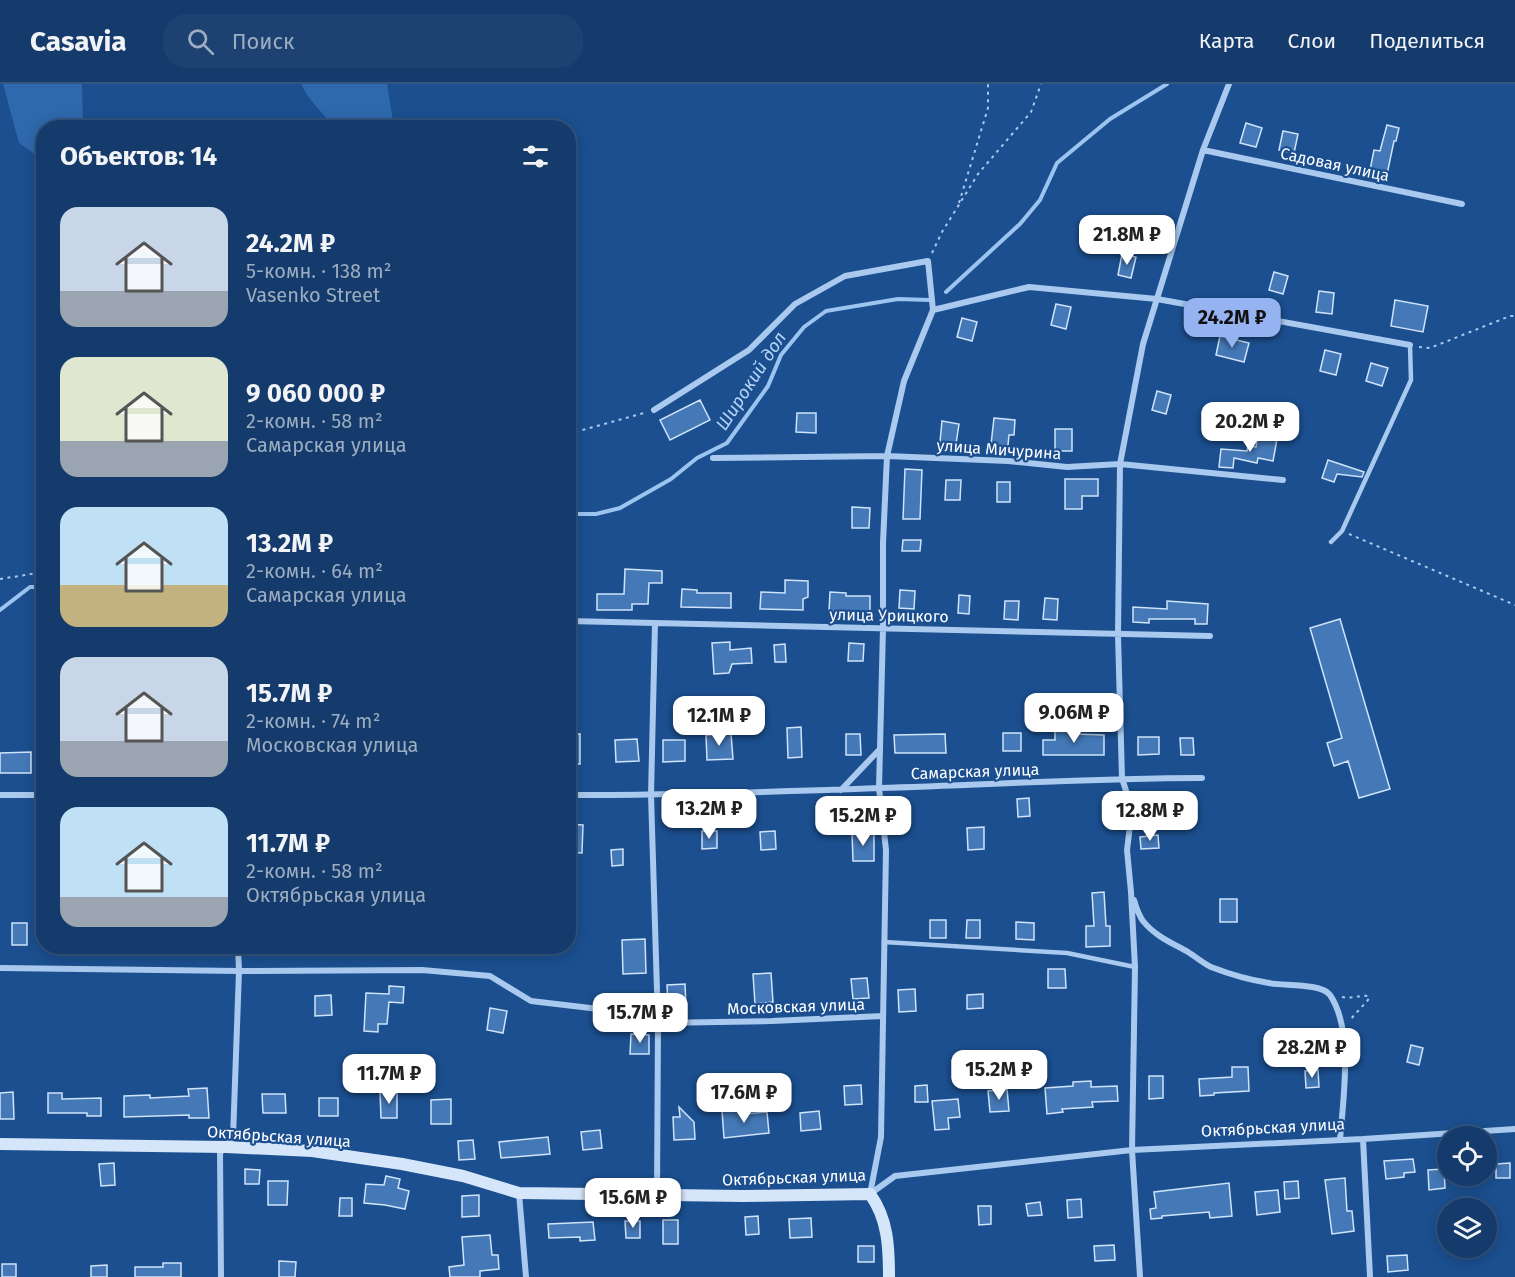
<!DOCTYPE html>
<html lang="ru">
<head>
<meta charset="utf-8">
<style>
	:root { --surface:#143b6b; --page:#1d4271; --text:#f1f3f6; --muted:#9dadc1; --line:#33557e; --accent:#95b2f1 }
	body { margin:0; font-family:"Fira Sans",sans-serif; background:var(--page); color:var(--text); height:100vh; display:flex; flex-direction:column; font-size:22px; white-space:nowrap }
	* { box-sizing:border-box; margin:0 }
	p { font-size:20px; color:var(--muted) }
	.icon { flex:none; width:33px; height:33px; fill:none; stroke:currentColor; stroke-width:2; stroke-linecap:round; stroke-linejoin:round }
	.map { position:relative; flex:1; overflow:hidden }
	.panel { position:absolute; left:36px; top:36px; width:540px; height:834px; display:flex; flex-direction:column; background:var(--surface); border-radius:24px; box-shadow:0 3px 15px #0003,0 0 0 2px var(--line) }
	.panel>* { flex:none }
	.tools { position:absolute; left:1437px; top:1042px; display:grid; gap:12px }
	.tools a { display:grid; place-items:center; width:60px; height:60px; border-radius:50%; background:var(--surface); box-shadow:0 3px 15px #0003,0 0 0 2px var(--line); font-size:30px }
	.price { position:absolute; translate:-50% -51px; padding:0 14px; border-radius:12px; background:#fff; color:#222; font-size:20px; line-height:39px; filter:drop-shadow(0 2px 3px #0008) }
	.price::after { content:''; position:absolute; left:50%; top:36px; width:18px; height:14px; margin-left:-9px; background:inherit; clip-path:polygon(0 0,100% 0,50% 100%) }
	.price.current { background:var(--accent); color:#111 }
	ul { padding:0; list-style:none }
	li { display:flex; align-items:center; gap:18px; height:150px; padding:0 24px }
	li span { display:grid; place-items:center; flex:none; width:168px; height:120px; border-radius:18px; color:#555 }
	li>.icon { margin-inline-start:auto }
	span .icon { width:72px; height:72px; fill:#fffc; stroke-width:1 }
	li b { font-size:26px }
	h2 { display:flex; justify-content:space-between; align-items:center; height:72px; padding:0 24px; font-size:26px }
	header { display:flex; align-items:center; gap:36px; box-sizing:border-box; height:84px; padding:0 30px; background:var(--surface); border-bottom:2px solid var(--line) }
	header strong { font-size:28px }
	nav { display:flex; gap:33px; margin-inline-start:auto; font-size:21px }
	.search { width:420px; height:54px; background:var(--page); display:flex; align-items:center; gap:15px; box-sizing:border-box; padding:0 21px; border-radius:24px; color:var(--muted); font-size:22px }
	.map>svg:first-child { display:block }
	.green { fill:#2e69ad }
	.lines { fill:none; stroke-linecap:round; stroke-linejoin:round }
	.stream { stroke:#9cc4f0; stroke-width:4 }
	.building { fill:#4478b7; stroke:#cfe3fa; stroke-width:1.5 }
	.path { stroke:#a9c9ee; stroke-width:2; stroke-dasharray:3 4.5; stroke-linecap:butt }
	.service { stroke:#a9c9ee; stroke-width:4.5 }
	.minor { stroke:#a9c9ee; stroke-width:6 }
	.secondary { stroke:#d6e6fa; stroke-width:12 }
	.labels { text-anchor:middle; stroke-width:4.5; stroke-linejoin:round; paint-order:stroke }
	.street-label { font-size:16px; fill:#fff; stroke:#1b4f8f }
	.water-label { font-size:18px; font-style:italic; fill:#b5d3f5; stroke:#1b4f8f }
</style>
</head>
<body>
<header>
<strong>Casavia</strong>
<div class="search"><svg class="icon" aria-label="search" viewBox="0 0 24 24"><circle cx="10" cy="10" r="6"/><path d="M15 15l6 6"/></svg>Поиск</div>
<nav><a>Карта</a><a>Слои</a><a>Поделиться</a></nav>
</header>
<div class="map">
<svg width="1515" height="1193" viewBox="0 0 1515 1193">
	<rect width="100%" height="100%" fill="#1b4f8f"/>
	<path class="green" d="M3 0H82L83 43 44 44 43 76 19 59Z
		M301 0H387L394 43H333C323 28 308 16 301 0Z"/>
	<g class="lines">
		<path class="stream" d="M946 208 1020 140 1040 116 1057 79 1110 35 1167 0
			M568 430H596L620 424 671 395 697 374 727 359 768 302 781 271 804 243 826 227 898 215 929 216
			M0 526 30 503H44"/>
	</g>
	<path class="building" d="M1246 39 1262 44 1256 63 1240 59Z
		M1387 41 1399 44 1396 57H1394L1386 95 1369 91 1374 66 1380 67Z
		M1283 47 1298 50 1294 69 1279 66Z
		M1122 170 1136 173 1131 194 1118 191Z
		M1274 188 1288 192 1283 210 1269 206Z
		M1319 207 1334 209 1332 230 1316 228Z
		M1395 216 1428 222 1423 248 1391 242Z
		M1056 220 1071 223 1066 245 1051 241Z
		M962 234 977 238 972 257 957 253Z
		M1220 252 1249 259 1244 278 1216 271Z
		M1325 266 1341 270 1336 291 1320 287Z
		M1371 279 1388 284 1382 302 1366 297Z
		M1157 307 1171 311 1166 330 1152 326Z
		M700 316 710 336 670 356 660 336Z
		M797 329H816V349L796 348Z
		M994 334 1015 336 1014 351H1009L1007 371 990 369Z
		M942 337 959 340 956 360 940 358Z
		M1055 345H1072V367H1055Z
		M1258 351 1277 355 1273 377 1258 374 1257 379 1234 374 1233 384 1219 383 1221 365 1247 367 1248 362 1256 363Z
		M1328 376 1364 388 1362 393 1337 390 1334 398 1322 394Z
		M905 385 922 386 920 435H903Z
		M1065 395H1098V412H1082V425H1065Z
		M946 396H961L960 416H945Z
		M997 398H1010V418H997Z
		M852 423 870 424 869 444H852Z
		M903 456H921L920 467H902Z
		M625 485 662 487V499H649L648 520H632V526H597V510H624Z
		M785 496 808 497V513L803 515V526L760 525 761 508 785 509Z
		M682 505 697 506V509H731V524L681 523Z
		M900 506 915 507 914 525 899 524Z
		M830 508 846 509V512H870V529L829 527Z
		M959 511 970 512 969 530 958 529Z
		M1045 514 1058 515 1057 536 1043 535Z
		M1005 517H1019L1018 536 1004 535Z
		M1167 517 1208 520 1207 540H1195V535H1149V539L1133 538V523L1167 525Z
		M1340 535 1390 705 1359 714 1348 677 1334 682 1327 659 1342 654 1310 544Z
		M730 558V566L751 564 752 579 732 580 729 589 714 590 712 559Z
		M849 559 864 560 863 577H848Z
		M785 560 786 578H775L774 561Z
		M801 643 802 673 788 674 787 644Z
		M1055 647H1076V650L1104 651V671H1043V656H1055Z
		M1003 649H1021V667H1003Z
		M568 650H580V680H568Z
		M731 650 733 675 707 676 706 651Z
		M846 650H860L861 671H846Z
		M945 650 946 669H895L894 651Z
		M1138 653H1159V670L1138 671Z
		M1180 654H1193L1194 671H1181Z
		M637 655 639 677 616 678 615 656Z
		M663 656H685V677L663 678Z
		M31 668V689H0V669Z
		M1029 714 1030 732 1018 733 1017 715Z
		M568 740 583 741 582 769 568 768Z
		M984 743V765L968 766 967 744Z
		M702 747H717V764L702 765Z
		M775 747 776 765 761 766 760 748Z
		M852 750H874V777H853Z
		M1158 751 1159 764 1141 765 1140 753Z
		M623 765V781L612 782 611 766Z
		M1104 808 1106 842H1110V862L1086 863V842H1094L1092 809Z
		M1220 815H1237V838H1220Z
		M930 836H946V854H930Z
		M967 836H980V854H966Z
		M1016 838 1034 839V856L1016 855Z
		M12 839H27V861H12Z
		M645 855 646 889 623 890 622 856Z
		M1048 885H1065L1066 904H1048Z
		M771 889 773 918 755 920 753 890Z
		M867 894 869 914 853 915 851 895Z
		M685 900 686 922 668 923 667 901Z
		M389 902 404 903 403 919 389 918 387 940H378V948L364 947 366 909 389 910Z
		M915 905 916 927 899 928 898 906Z
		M983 910V924L967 925V911Z
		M331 911 332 931 315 932V912Z
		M490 924 507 927 503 949 487 946Z
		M631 950 649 951V970H630Z
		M1411 961 1423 964 1419 981 1407 978Z
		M1232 983H1248L1249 1007 1214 1009V1011L1200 1012 1199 995 1232 993Z
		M1318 986 1319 1003 1306 1004 1305 987Z
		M1149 992H1163V1014L1149 1015Z
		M1091 997V1003L1117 1002 1118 1017 1092 1018 1093 1023 1062 1025 1063 1028 1047 1030 1045 1004 1073 1002V998Z
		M861 1001 862 1020 845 1021 844 1002Z
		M927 1001 928 1018H915V1002Z
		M207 1004 209 1034H189V1031L124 1033V1012L150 1011V1014L189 1012 188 1005Z
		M1007 1005 1009 1027 990 1028 988 1007Z
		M13 1008 14 1035H0V1009Z
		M380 1008H397V1034H381Z
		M48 1009H62V1015L101 1014V1032H87V1029H48Z
		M262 1010H285L286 1029H263Z
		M319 1014H338V1032H319Z
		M451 1015V1040H431V1016Z
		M958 1015 960 1033 948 1034 949 1045 935 1046 932 1017Z
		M679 1023 694 1038 695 1055 674 1056 673 1033H680Z
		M742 1026V1030L767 1028 769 1049 724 1054 722 1027Z
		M819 1027 821 1045 801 1047 800 1029Z
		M600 1046 602 1064 583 1066 581 1048Z
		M548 1053 550 1070 501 1074 499 1058Z
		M473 1056 475 1075 459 1076 458 1057Z
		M1413 1075 1415 1088 1404 1089V1093L1386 1095 1384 1077Z
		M114 1079 115 1101 101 1102 99 1080Z
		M1510 1079V1094H1496V1080Z
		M245 1085 260 1086 259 1100H245Z
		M1444 1085 1445 1104 1429 1106 1428 1086Z
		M386 1092 400 1095 398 1104 409 1107 405 1125 385 1121 364 1119 366 1100 384 1101Z
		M1345 1094 1347 1127H1352L1354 1147 1332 1150 1325 1096Z
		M268 1097H288L287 1121H268Z
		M1298 1097 1299 1114 1285 1115 1284 1098Z
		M1229 1099 1232 1132 1210 1134 1209 1128 1162 1132V1134L1151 1135 1150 1125 1156 1124 1154 1108Z
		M1278 1106 1280 1128 1257 1131 1255 1108Z
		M479 1111V1132L462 1133V1112Z
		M340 1114H352V1132H339Z
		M1081 1115 1082 1133 1068 1134 1067 1116Z
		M1040 1118 1042 1131 1028 1132 1026 1120Z
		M978 1122H991V1140L979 1141Z
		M758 1132 759 1150 746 1151 745 1133Z
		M811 1134 812 1153 790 1154 789 1135Z
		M663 1136H678V1160H663Z
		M625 1137H640V1154H626Z
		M593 1138 595 1156 580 1157V1153L549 1154 548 1140Z
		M490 1151 492 1171H498L499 1185 480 1187V1193H450L449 1183 464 1181 462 1153Z
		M1114 1161 1115 1176 1095 1177 1094 1162Z
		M858 1162H874V1178H858Z
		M1407 1171 1408 1186 1388 1188 1387 1172Z
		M279 1177 296 1178 295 1193H279Z
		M163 1179H181V1193H135V1183H163Z
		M2 1180H16V1193H2Z
		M107 1181V1193H91V1182Z"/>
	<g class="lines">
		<path class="path" d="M959 119 988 24V0
			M932 169 942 148 978 90 1031 28 1041 0
			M1419 263 1430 264 1510 232H1515
			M568 350 644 329
			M1349 450 1515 521
			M0 495 44 488
			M1342 913C1351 915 1359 911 1369 912L1368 916 1349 937"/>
		<path class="service" d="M1331 458 1342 447 1411 296 1410 261
			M884 858 1067 869 1135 883"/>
		<path class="minor" d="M1203 66 1462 120
			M933 226 1029 203 1157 215 1410 261
			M654 326 749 266 795 220 845 192 928 177 933 226 904 297 887 372 883 459V544L879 704 886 766 881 1053 870 1110
			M713 374 887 372 1008 377 1067 383 1120 380 1283 396
			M568 537 1210 552
			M655 539 651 711 658 939 657 1111
			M841 706 880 665
			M0 711H44
			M568 711C672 711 775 708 879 704 986 701 1094 694 1202 694
			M1134 816C1136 823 1138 830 1143 837 1155 852 1172 859 1188 868 1196 873 1203 879 1211 883 1229 890 1250 896 1269 899 1284 902 1321 899 1330 911 1354 946 1343 1016 1340 1056
			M0 884 239 887 422 886 490 892 531 917 641 930 658 939 772 937 883 932
			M1363 1055 1370 1193
			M519 1109 526 1193
			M870 1110 895 1092 1132 1066 1363 1055 1515 1045
			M221 1193 220 1069 233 1054 239 887 238 862
			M1140 1193 1132 1066 1135 883 1131 808 1127 766 1132 726 1122 694 1118 551 1120 380 1143 260 1203 66 1229 0"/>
		<path class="secondary" d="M0 1060 226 1063 312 1067 402 1080 463 1092 519 1109 743 1112 870 1110C888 1135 889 1163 889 1193"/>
	</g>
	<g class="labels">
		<g class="street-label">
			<text transform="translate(1335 80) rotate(12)" y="6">Садовая улица</text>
			<text transform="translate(999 365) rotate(4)" y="6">улица Мичурина</text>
			<text transform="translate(889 531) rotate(1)" y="6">улица Урицкого</text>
			<text transform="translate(975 687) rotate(-2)" y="6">Самарская улица</text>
			<text transform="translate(796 922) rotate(-2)" y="6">Московская улица</text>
			<text transform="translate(1273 1043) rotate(-3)" y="6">Октябрьская улица</text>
			<text transform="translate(279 1052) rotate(4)" y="6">Октябрьская улица</text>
			<text transform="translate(794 1093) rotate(-2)" y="6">Октябрьская улица</text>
		</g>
		<g class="water-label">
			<text transform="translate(751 297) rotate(-57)" y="6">Широкий дол</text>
		</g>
	</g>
</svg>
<div class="tools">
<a><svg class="icon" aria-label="locate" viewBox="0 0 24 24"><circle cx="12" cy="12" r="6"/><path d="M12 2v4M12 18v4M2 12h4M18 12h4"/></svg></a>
<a><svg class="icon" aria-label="layers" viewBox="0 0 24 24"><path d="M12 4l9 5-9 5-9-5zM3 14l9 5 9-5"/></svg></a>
</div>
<b class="price" style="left:1127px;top:182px">21.8M ₽</b>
<b class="price current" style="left:1232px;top:265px">24.2M ₽</b>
<b class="price" style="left:1250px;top:369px">20.2M ₽</b>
<b class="price" style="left:1074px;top:660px">9.06M ₽</b>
<b class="price" style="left:719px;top:663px">12.1M ₽</b>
<b class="price" style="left:709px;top:756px">13.2M ₽</b>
<b class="price" style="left:1150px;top:758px">12.8M ₽</b>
<b class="price" style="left:863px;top:763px">15.2M ₽</b>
<b class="price" style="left:640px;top:960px">15.7M ₽</b>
<b class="price" style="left:1312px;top:995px">28.2M ₽</b>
<b class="price" style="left:999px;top:1017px">15.2M ₽</b>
<b class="price" style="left:389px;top:1021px">11.7M ₽</b>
<b class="price" style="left:744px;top:1040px">17.6M ₽</b>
<b class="price" style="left:633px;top:1145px">15.6M ₽</b>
<section class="panel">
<h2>Объектов: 14<svg class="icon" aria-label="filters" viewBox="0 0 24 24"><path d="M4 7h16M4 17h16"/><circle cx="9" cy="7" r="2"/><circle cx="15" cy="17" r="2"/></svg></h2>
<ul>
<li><span style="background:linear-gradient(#c9d6e8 70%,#9aa5b1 0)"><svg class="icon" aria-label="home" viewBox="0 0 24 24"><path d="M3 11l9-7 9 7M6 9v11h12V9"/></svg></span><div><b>24.2M ₽</b><p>5-комн. · 138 m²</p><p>Vasenko Street</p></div></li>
<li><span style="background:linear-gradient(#dfe7d0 70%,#9aa5b1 0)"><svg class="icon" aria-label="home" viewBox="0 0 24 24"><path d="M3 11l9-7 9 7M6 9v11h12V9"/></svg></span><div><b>9 060 000 ₽</b><p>2-комн. · 58 m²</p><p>Самарская улица</p></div></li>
<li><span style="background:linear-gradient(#bfe0f5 65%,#c2b280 0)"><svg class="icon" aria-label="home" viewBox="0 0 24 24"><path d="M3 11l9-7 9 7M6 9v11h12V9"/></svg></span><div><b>13.2M ₽</b><p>2-комн. · 64 m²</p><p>Самарская улица</p></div></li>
<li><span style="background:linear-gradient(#c9d6e8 70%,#9aa5b1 0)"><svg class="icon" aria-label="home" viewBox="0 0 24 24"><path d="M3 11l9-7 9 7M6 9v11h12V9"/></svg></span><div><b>15.7M ₽</b><p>2-комн. · 74 m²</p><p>Московская улица</p></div></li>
<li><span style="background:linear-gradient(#bfe0f5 75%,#9aa5b1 0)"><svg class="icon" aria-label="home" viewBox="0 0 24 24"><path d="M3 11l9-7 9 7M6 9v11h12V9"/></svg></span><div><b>11.7M ₽</b><p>2-комн. · 58 m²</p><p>Октябрьская улица</p></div></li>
</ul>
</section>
</div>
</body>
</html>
